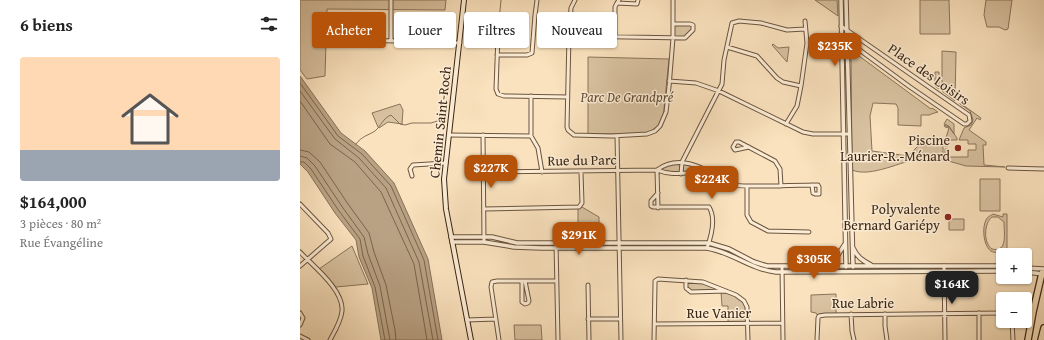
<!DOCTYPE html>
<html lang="fr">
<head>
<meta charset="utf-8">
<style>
	:root { --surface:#fff; --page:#f6f6f6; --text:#222; --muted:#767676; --line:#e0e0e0; --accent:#b45309 }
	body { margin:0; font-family:"Gentium Book Plus",serif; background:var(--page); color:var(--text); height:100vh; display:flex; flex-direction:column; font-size:15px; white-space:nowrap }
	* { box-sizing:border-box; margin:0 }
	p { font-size:13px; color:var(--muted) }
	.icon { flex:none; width:22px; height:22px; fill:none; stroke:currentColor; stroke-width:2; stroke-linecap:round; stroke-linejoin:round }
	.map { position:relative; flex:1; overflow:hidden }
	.details { display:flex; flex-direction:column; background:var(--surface); width:300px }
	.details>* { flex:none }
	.guide { position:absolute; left:12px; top:12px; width:380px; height:36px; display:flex; gap:8px }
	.tools { position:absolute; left:696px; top:248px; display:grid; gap:8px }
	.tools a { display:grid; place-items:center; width:36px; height:36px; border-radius:4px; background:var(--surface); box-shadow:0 1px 3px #0004; font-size:20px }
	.price { position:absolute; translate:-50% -34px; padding:0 9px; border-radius:8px; background:var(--accent); color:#fff; font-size:13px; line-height:26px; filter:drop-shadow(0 1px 2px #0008) }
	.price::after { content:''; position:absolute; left:50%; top:24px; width:12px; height:9px; margin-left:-6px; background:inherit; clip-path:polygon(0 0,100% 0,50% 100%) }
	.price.active { background:#222; color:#fff }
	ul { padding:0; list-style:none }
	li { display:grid; align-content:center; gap:8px; height:212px; padding:0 20px }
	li+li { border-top:1px solid var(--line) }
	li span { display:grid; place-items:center; height:124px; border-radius:4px; color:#555 }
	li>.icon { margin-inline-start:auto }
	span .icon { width:72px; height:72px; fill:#fffc; stroke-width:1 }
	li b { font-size:17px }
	h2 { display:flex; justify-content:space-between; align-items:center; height:48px; padding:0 20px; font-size:17px }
	.chip { padding:0 14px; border-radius:4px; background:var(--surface); box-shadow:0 1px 3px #0004; font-size:14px; line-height:36px }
	.chip.active { background:var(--accent); color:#fff }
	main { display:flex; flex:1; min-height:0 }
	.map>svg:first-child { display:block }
	.green { fill:#d9c2a1; stroke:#8a745a; fill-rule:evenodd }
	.water { fill:#b9a284; stroke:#867057 }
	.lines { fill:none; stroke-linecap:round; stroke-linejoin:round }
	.shore { stroke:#7a644c; stroke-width:1 }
	.stream { stroke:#867057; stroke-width:1 }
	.minor-casing { stroke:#6a543e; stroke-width:5 }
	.tertiary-casing { stroke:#6a543e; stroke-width:5.5 }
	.secondary-casing { stroke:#3a2513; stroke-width:6 }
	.motorway-casing { stroke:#3a2513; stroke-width:8 }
	.minor { stroke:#fcecd5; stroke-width:3 }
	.tertiary { stroke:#fcecd5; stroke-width:3.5 }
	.secondary { stroke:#fcecd5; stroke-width:4 }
	.motorway { stroke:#fae2be; stroke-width:5.5 }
	.poi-dot { fill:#8f2418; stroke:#fcecd5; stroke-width:1.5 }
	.labels { text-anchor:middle; stroke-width:3; stroke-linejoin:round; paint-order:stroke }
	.street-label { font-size:14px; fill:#3a2513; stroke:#fcecd5 }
	.park-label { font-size:14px; font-style:italic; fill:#624c36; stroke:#fcecd5 }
	.poi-label { font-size:14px; fill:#3a2513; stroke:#fcecd5; text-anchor:end }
</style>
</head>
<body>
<main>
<section class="details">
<h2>6 biens<svg class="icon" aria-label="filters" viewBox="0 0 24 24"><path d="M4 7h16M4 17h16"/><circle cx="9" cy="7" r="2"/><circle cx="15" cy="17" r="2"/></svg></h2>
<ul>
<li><span style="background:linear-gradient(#ffd9b3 75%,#9aa5b1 0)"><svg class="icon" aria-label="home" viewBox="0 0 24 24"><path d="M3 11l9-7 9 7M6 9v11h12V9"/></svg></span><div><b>$164,000</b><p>3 pièces · 80 m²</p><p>Rue Évangéline</p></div></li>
</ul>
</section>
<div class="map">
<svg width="744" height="340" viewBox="0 0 744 340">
	<rect width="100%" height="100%" fill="#fae2be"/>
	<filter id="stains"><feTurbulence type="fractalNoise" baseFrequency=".005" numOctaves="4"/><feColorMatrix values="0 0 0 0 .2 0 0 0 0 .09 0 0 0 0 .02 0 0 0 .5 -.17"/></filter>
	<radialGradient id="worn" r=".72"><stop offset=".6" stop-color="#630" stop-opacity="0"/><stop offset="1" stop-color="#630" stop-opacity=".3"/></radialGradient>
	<path class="green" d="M0 0H146L145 10 27 9 25 76 7 79 0 70Z
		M515 0H537L538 16Z
		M620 0H649L650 34H620Z
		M686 0H712L708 29 705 30 699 27H687L684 15Z
		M390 24 392 26 393 30 386 37 373 38 374 25Z
		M473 44 478 48 489 47 487 62 472 45Z
		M551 50 631 109 632 108 638 112 631 114 630 115H621V126L598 125V108L596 104 573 103 570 116 572 151 608 156 619 145H640L643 146V160C636 158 629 157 622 158 601 161 571 178 552 170Z
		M642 51 656 52 655 101 642 91Z
		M288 57 369 59 363 119 360 125 346 134H288Z
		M635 72H639V89L635 86Z
		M660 103 681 118 680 120 677 118 669 130 686 142V145H683L684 165 705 167 666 166 645 160V149H648L649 157H668V150H676V144H668V140H659L664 128 671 125 673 120 670 111 660 104Z
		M100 104 103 110 102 124 88 122 79 128 78 127 72 113Z
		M647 119 654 124V134L649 126 644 124Z
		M644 125 649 127 657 138V140H648V146H645V141L649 128 645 127Z
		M373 164H389L407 172C391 170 377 174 361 170L362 168Z
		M389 173 410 174 423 182 420 190H393V180L389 179Z
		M680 179H700V211H680Z
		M282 207 299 217V226H278V209Z
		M693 214 703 217V214H707V255H704V248C686 264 680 231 686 220 687 217 690 216 693 214ZM692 217H698L704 222C704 233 708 253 692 249 683 243 684 223 692 217Z
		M649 219H664V230H649Z
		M52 246 68 284 36 287 19 269Z
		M390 280C412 283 429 288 445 304L447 323H428V306H422L421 292 393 293 386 287Z
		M536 294V314L518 316 516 313 511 312V295Z
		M214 325H241L242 340H215Z"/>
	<path class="water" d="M0 76 41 133 65 151 94 183 128 259 142 340H81L72 288 59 257 56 240 35 213 8 172 0 164Z"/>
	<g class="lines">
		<path class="shore" d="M0 83 38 136 62 154 91 186 124 260 138 340
			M0 91 35 139 59 158 86 188 119 262 133 340
			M0 101 30 144 55 162 81 192 114 264 127 340
			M0 150 9 152 20 162 48 204 69 233 74 252 86 285 95 330 96 340
			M0 156 7 158 15 166 43 208 64 237 68 254 80 286 90 340
			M0 162H4L11 169 39 211 60 239 63 256 75 287 85 340"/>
		<path class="stream" d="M198 31 201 0
			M56 144C62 136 67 136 75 131 81 126 83 118 91 115L100 124 105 125 112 123H131L144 119"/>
		<g class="minor-casing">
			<path id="minor" d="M275 0 271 8 269 35 267 127 268 130 274 135 311 136 347 134 355 131 360 126 366 112 369 87 373 38V0
				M319 0 317 3 337 4 338 0
				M541 26 669 115 670 121 667 124H664L610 87 542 37
				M198 35 196 89 198 94 204 96 268 97
				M269 36 385 38 393 30V25L390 24H373
				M315 37V7L317 3
				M62 40 160 43
				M91 41V0
				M427 47 457 56 477 78 483 82 501 86
				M197 55H227L232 53 235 15 237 0
				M369 81 396 83 419 91 503 132 513 134H549
				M231 96V136L238 148 242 172
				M486 124 497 106 501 86 507 43 505 21
				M149 135 231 136
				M183 135 184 242
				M317 136 321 340
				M449 147 435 150 433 147 436 142H439L475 161 480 169 481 186
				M708 168 744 169
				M357 170C373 158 393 162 409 172 416 176 422 182 430 184 439 187 450 186 460 186 479 186 499 185 518 185L519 187V194H515L513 193 512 185
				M357 170 358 208
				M183 172 357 170C374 177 392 171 410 173
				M381 174 382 162 422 84 424 60 432 23 439 21 461 23 487 30 505 29
				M112 176 110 169 113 165 145 163
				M447 186V215L451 222 468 231 509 232
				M358 193 351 201V206L353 207H409C416 218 411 237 407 248
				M0 204 28 233 31 239 0 266
				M184 209 279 207 282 203 281 172
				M256 243 258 340
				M0 252C13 266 44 290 42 311 41 321 35 331 30 340
				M644 266 645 340
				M482 267 483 340
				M386 280V288L391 292 426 291
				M222 281V302L225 304 228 303 229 301 225 281
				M288 285 289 340
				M0 313 3 318 0 325
				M679 313V340
				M551 314 552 331 554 340
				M585 314V326L587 340
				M288 319H320
				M167 320 196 319
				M712 321 713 340
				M355 324 483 323
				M0 336 8 340
				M199 340 191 287 192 282 197 281H256
				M354 340 355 284V281L358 279 403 282 436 295 444 301 447 307 448 340
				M517 340 518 318 519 316 525 315 703 313"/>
		</g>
		<g class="tertiary-casing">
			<path id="tertiary" d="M541 0 546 267
				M546 0 553 267
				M151 237H192L217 243H409L429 249 454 262 467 266H703
				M152 242H184L214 247 241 248H407C432 252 450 269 476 272L703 271
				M553 248C557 257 563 261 571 265
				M525 265 536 258 545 244
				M725 268 744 269
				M725 272 744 274"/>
		</g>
		<g class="secondary-casing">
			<path id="secondary" d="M164 0 144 179 146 209 171 340"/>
		</g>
		<g class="motorway-casing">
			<path id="motorway" d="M728 340 733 312 742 273
				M741 340 744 328"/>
		</g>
		<use href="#minor" class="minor"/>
		<use href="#tertiary" class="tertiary"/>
		<use href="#secondary" class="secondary"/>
		<use href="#motorway" class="motorway"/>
	</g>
	<g class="poi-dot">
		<circle cx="658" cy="148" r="4"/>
		<circle cx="648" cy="217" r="4"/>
	</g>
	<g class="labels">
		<g class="street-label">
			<text transform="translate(629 74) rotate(35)" y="5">Place des Loisirs</text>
			<text transform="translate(140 122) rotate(-84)" y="5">Chemin Saint-Roch</text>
			<text transform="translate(282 160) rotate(-1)" y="5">Rue du Parc</text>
			<text x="563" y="308">Rue Labrie</text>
			<text x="419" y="318">Rue Vanier</text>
		</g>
		<g class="park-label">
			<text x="327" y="102">Parc De Grandpré</text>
		</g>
		<g class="poi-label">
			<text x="650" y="145">Piscine<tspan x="650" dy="16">Laurier-R.-Ménard</tspan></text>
			<text x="640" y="214">Polyvalente<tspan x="640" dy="16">Bernard Gariépy</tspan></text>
		</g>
	</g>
	<rect width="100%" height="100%" filter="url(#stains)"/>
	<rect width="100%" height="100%" fill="url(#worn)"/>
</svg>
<div class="tools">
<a>+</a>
<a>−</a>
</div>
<b class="price" style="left:535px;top:67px">$235K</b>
<b class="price" style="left:191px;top:189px">$227K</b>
<b class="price" style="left:412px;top:200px">$224K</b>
<b class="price" style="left:279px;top:256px">$291K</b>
<b class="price" style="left:514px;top:280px">$305K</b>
<b class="price active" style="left:652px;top:305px">$164K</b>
<div class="guide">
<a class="chip active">Acheter</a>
<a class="chip">Louer</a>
<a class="chip">Filtres</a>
<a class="chip">Nouveau</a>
</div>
</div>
</main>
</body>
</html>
